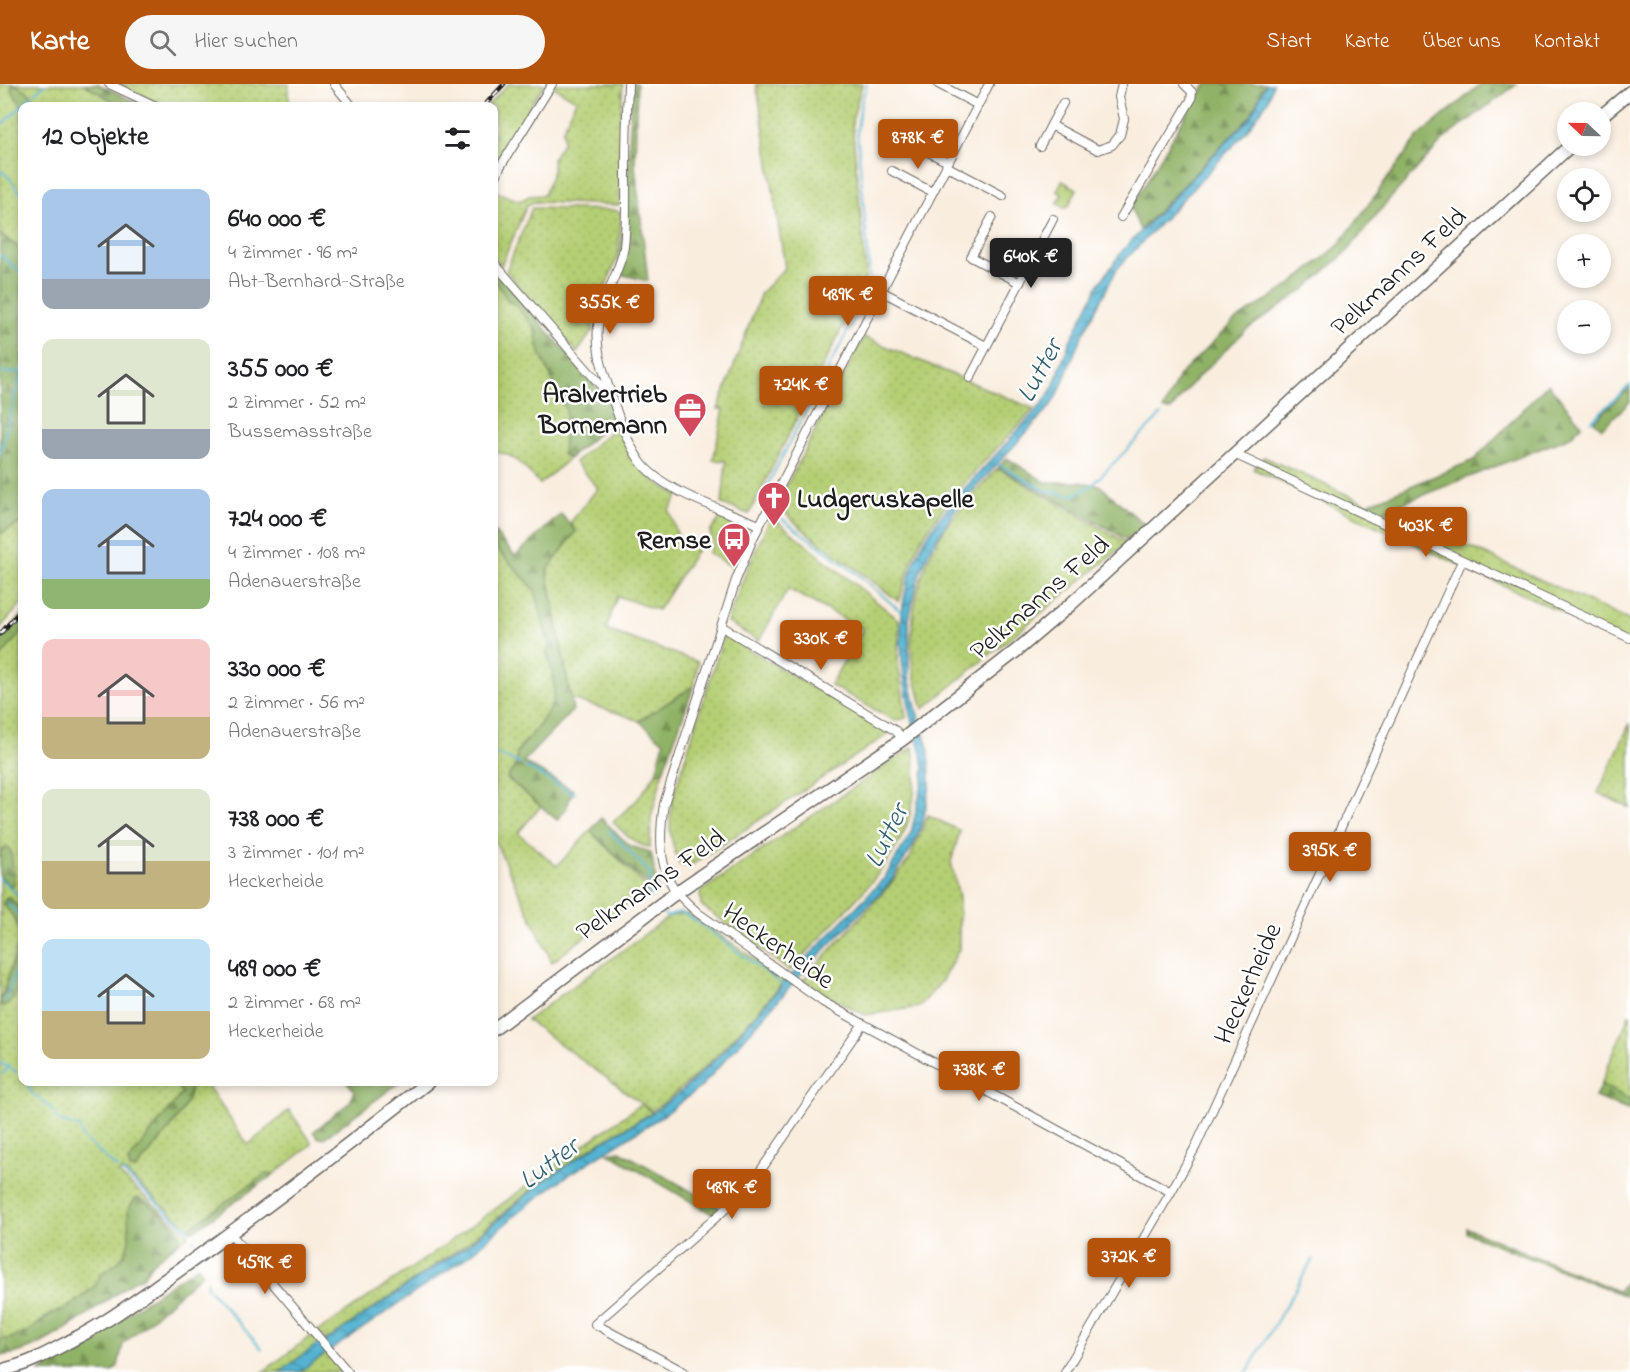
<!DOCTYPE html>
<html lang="de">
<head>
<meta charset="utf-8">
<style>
	:root { --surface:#fff; --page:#f6f6f6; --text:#202124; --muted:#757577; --accent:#b45309 }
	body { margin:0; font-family:"Indie Flower",sans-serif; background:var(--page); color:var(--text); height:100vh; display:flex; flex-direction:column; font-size:22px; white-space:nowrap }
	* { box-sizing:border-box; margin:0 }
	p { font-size:20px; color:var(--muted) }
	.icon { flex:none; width:33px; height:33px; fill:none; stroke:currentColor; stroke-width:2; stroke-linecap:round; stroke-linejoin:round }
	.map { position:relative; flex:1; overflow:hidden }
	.details { position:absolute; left:18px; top:18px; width:480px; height:984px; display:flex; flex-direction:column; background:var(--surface); border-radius:12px; box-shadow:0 3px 9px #0003 }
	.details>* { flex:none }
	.needle { width:39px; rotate:292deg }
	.tools { position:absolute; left:1557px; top:18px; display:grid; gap:12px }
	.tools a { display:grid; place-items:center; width:54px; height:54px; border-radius:50%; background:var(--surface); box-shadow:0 3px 9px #0003; font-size:30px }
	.price { position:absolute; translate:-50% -51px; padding:0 14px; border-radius:6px; background:var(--accent); color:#fff; font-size:20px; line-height:39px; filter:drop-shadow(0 2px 3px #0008) }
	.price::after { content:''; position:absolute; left:50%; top:36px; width:18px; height:14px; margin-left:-9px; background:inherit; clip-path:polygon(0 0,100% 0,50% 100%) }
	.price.active { background:#222; color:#fff }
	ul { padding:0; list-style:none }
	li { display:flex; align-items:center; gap:18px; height:150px; padding:0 24px }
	li span { display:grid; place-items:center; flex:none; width:168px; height:120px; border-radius:12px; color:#555 }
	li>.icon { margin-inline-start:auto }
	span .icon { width:72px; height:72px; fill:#fffc; stroke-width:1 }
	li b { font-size:26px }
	h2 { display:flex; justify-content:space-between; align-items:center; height:72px; padding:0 24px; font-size:26px }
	header { display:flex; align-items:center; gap:36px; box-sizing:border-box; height:84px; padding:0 30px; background:var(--accent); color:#fff }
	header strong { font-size:28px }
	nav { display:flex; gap:33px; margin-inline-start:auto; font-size:21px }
	.search { width:420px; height:54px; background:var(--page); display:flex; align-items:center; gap:15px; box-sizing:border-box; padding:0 21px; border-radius:33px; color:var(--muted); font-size:22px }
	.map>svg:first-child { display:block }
	.grass { fill:url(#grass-dots); stroke:#687648; stroke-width:1.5 }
	.forest { fill:url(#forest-firs); stroke:#566741; stroke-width:1.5 }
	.park { fill:url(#park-crowns); stroke:#687648; stroke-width:1.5 }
	.water { fill:url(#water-waves); stroke:#376876; stroke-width:1.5 }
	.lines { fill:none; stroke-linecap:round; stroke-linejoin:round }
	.stream { stroke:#52b3d1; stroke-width:2 }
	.minor-casing { stroke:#696560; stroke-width:10 }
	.primary-casing { stroke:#696560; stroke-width:15 }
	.minor { stroke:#fff; stroke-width:8 }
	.primary { stroke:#fff; stroke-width:12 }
	.rail-casing { stroke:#1c1c1c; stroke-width:4.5 }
	.rail { stroke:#fff; stroke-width:2; stroke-dasharray:7; stroke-linecap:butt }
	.labels { text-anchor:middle; stroke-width:5; stroke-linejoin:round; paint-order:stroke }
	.street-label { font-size:27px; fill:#1c1c1c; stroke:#fff }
	.poi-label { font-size:27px; font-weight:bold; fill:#1c1c1c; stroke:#fff; text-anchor:end }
	.water-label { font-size:28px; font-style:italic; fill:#34606d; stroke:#fff }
</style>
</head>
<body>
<header>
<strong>Karte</strong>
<div class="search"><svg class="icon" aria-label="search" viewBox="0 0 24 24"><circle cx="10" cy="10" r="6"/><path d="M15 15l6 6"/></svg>Hier suchen</div>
<nav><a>Start</a><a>Karte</a><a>Über uns</a><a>Kontakt</a></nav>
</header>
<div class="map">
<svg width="1630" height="1288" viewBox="0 0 1630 1288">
	<defs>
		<pattern id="grass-dots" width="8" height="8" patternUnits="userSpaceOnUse" patternTransform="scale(1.5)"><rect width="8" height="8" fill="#b5cf74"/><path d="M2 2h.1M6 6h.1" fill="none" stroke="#9bb164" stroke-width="1.8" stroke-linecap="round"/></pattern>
		<pattern id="forest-firs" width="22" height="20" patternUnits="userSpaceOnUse" patternTransform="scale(1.5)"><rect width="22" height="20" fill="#90b266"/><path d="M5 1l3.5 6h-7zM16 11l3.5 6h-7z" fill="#759053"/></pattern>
		<pattern id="park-crowns" width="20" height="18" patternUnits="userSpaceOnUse" patternTransform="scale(1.5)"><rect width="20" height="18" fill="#b5cf74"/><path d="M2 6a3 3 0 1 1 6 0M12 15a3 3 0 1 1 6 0" fill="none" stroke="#9bb164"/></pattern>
		<pattern id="water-waves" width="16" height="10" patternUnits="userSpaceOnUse" patternTransform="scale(1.5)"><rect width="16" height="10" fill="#52b3d1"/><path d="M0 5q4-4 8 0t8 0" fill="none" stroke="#4391a9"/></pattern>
	</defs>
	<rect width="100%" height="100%" fill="#fff"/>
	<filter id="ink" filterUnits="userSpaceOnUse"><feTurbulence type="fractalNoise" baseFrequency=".0167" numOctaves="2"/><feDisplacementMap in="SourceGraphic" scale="12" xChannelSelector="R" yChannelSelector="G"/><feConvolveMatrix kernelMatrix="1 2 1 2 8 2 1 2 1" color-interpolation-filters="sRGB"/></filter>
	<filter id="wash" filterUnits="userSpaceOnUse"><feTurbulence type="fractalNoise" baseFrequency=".008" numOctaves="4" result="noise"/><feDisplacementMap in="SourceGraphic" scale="24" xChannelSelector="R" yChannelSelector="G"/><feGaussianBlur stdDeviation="1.35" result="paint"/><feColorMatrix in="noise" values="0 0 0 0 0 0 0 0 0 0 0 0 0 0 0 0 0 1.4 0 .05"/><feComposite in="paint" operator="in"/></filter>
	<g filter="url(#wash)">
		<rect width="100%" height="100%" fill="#f9edde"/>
		<path class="grass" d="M0 0H98L143 22H22V519L0 544Z
			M116 0H289L288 10 291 22H164Z
			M508 0H545L528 25 498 83 494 79V22H487Z
			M556 0H623L620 38V121L534 118 527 121 501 182 494 173V107L520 117 529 112 544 111 553 86 552 75 563 58V45L576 16 554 3Z
			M756 0H862L852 37 866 189 864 200 749 430 722 420 726 377 713 376 724 325H718L761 209 785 184 760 21Z
			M532 124 615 126 621 129 618 172 593 233V246L577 269 506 187Z
			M494 190H498L607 316 613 336 540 400C526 386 514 368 494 368Z
			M864 253 1034 325C997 365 955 404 925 450 912 470 906 495 899 518 860 485 810 458 777 420Z
			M617 342C624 348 625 359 630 368 641 389 658 401 679 411L669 426 678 453 698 464 658 526 617 512 606 546 698 578 694 602 639 637 621 630 571 615 547 486 576 447 570 439 598 404 575 378Z
			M1264 373 1383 427H1392L1630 537V560L1253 385Z
			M998 384 1127 459 923 625C920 612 915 598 913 584 908 546 915 501 932 467 947 435 975 409 998 384Z
			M724 429 741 436 748 442 733 483 708 469 713 460 710 448Z
			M771 432 899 536 898 578 906 634 895 637 830 601 863 545 788 505 759 557 727 538 744 493Z
			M494 448 515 472 535 486 569 625 507 694 541 722 518 749 557 782 590 747 648 804 552 878 494 755Z
			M22 531V998H175L182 1009 128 1078 134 1086C151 1069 192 1020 191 998H205L248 1061 289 1026 312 1059 310 1062 273 1091 266 1090 189 1144 122 1086 119 1090 189 1151 153 1178 143 1193 136 1195C103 1218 42 1270 2 1271H0V557Z
			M724 551 890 649 690 782 680 781C669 756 668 739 673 713Z
			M1630 639V724L1598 709Z
			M913 663C924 737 894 775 846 826 827 847 808 867 790 887L701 821 700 808Z
			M663 687 651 734 650 763C633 760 625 750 613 738L638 715 656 689Z
			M928 731 960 747 951 778 959 813V865L941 898 919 923 865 931 828 912 803 896 890 801 910 774Z
			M688 829 785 896C744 943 704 991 652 1027L527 936 670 832Z
			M1630 929V1016L1601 1000Z
			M641 1020 652 1029 602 1057 539 1099 469 1158 327 1256 317 1248 435 1168Z
			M312 1251 319 1259 280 1288H263Z
			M327 1268 344 1288H299Z"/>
		<path class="forest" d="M13 0 26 6 42 22 22 23 11 5Z
			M84 0H98L143 22H121Z
			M631 0H637L635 81 648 197 619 190 629 71Z
			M1207 0H1265L1251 31 1140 146 1131 124 1194 17Z
			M1481 0H1517L1445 54 1386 119 1349 166 1305 205 1245 247 1192 299 1171 326H1163L1179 292 1234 237 1289 202 1338 162 1418 53Z
			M0 150 18 163 22 169V438L0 450Z
			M494 185 607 316 615 331 613 336 569 374 563 371 566 326 540 269 534 243 516 221 508 217 494 195Z
			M1548 300 1582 341 1570 353 1383 427 1367 420 1474 376Z
			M1630 303V318L1602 344 1594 337Z
			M1007 374 1045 398H1079L1099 401 1145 441 1128 456 999 383Z
			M561 430 576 447 547 487 573 626 523 678 573 706 566 725 557 736 507 694 516 681 517 668 540 640 552 621 554 611V601L551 581 547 569 549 562 535 506 496 464 494 459V448L515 472Z
			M22 531V547L0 574V557Z
			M694 602 663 687 656 689 664 658 639 637Z
			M601 734 630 762 651 768 657 800 656 807 640 817 632 819 651 803 590 747Z
			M7 763 11 767 14 800 12 803 0 792V768Z
			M6 813H9L22 827C23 853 29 908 4 923L0 919 19 857C21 841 13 832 3 820Z
			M175 998H191C193 1025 153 1063 136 1085H130L128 1078 182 1009Z
			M347 998H365L367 1000 371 1001 375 998H400L324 1054H319L313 1048 350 1018 354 1006Z
			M1601 1000 1630 1016V1027L1595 1013Z
			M620 1067 719 1123 712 1130 608 1069Z
			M266 1090 273 1091 193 1147 189 1144Z
			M136 1114C146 1115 176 1141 180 1151L178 1158 149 1182 143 1193 136 1195C105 1217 37 1273 0 1271V1255H8L25 1249 50 1231 70 1222 95 1202 101 1190 117 1179 125 1169 129 1156 128 1125Z
			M1467 1144 1618 1207 1630 1193V1214L1467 1149Z
			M198 1182 203 1189 123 1260 118 1282 112 1288H40Z"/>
		<path class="park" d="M1062 97 1077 105 1068 123 1064 124 1057 120 1062 110 1057 107Z"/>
		<path class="water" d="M1266 0H1273L1268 17 1246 48 1117 185 1079 258 1059 308 1050 323 955 426 931 463 919 491 909 535V592L917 628 929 666 930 702 923 737 913 762 889 800 808 883 701 1003 664 1031 564 1094 520 1127 470 1171 299 1288H280L319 1259 327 1256 469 1160 540 1100 603 1057 654 1028 683 1006 720 971 803 878 885 793 911 749 923 696 924 681C903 607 884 525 926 454 939 432 958 412 975 393 998 369 1020 344 1043 319L1053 303 1070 257 1099 200 1123 166 1251 32Z"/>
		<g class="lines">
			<path class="stream" d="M36 8 45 0
				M4 39 33 11
				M0 43 1 42
				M0 87C14 94 12 102 22 111
				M0 171 22 189
				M0 286 5 289 20 288
				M1591 337 1630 301
				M0 370 22 284
				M997 380 1044 406 1072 412 1092 401 1161 331
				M770 417 766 409 767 402 858 227 870 193 857 47 861 19 867 0
				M772 422 781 434 862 494 904 530
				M494 669 521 680
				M526 683 575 710
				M609 746 650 789 649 806 651 812
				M0 794 22 815
				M7 818 22 834
				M664 830 667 833 680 828 695 836 783 901
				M5 917 22 869
				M0 979 17 988
				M3 990 9 983
				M20 990 22 993
				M27 998 31 1008 50 1024 59 1037 79 1043 83 1054 117 1084
				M122 1088 190 1148
				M193 1155 194 1158
				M207 1197V1203L262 1265
				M1247 1288 1313 1175"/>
		</g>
	</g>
	<g filter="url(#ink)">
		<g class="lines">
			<g class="minor-casing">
				<path id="minor" d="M109 0 156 22
					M334 0 352 22
					M628 0C627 27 626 54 626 82 626 109 627 136 624 163 620 189 603 211 599 236 594 260 602 284 610 307 617 330 626 357 640 377 662 408 725 426 759 441
					M938 0 978 21
					M989 0 753 454 736 496 664 720C660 745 658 778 672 801 678 812 688 820 698 829L823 918 1171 1108
					M1051 41 1063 19
					M892 50 948 78
					M1040 62 1051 41 1098 66 1112 61 1120 51 1124 35 1119 13 1122 0
					M946 82 1003 112
					M892 87 932 108
					M494 98 500 83 552 0
					M992 133 971 173 1020 199
					M1121 133 1191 16 1192 8 1184 0
					M494 179 610 312
					M881 207 986 262
					M970 294 1053 135
					M1234 370 1630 554
					M721 542 896 647 903 655
					M230 1149 348 1288
					M684 1288 595 1240 747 1106 862 941
					M1065 1288 1171 1108 1196 1062 1462 477"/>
			</g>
			<g class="primary-casing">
				<path id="primary" d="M1600 33 1630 8
					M494 945 677 808 903 655 1016 567 1070 521 1570 62
					M6 1285C33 1279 53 1266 76 1254 109 1237 138 1215 168 1194 257 1131 343 1065 428 998"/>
			</g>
			<use href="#minor" class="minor"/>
			<use href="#primary" class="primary"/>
			<g class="rail-casing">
				<path id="rail" d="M484 22 504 0
					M0 550 22 525"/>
			</g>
			<use href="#rail" class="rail"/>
		</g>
	</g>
	<defs>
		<g id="office-pin" transform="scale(1.725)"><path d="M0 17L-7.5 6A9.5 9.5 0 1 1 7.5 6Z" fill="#d1495b" stroke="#fff"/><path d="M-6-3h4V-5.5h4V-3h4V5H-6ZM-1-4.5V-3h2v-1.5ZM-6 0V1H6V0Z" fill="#fff"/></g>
		<g id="church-pin" transform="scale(1.725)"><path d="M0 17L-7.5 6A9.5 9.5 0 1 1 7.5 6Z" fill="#d1495b" stroke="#fff"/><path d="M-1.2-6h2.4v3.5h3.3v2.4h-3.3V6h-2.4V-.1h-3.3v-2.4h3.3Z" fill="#fff"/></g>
		<g id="bus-pin" transform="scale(1.725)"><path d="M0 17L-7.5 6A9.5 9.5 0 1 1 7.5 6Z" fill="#d1495b" stroke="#fff"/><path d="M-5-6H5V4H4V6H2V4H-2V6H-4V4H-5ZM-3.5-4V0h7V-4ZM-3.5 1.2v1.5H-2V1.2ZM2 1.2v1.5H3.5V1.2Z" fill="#fff"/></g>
	</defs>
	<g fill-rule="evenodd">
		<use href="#office-pin" x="690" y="325"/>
		<use href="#church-pin" x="774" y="414"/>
		<use href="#bus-pin" x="734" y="455"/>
	</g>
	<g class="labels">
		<g class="street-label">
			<text transform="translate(1398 187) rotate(-43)" y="9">Pelkmanns Feld</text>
			<text transform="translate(1039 513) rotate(-41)" y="9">Pelkmanns Feld</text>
			<text transform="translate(650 800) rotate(-35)" y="9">Pelkmanns Feld</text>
			<text transform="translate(779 861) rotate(35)" y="9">Heckerheide</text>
			<text transform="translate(1247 899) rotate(-66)" y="9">Heckerheide</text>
		</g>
		<g class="poi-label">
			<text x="667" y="318">Aralvertrieb<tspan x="667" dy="31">Bornemann</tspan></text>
			<text x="797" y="423" text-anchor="start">Ludgeruskapelle</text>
			<text x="711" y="464">Remse</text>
		</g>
		<g class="water-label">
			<text transform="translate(1038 286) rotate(-62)" y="10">Lutter</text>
			<text transform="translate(885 751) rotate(-64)" y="10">Lutter</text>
			<text transform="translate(548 1078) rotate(-37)" y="10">Lutter</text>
		</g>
	</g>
</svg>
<div class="tools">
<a><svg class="needle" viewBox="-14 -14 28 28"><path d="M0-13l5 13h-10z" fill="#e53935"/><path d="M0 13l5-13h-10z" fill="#757577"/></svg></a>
<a><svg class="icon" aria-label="locate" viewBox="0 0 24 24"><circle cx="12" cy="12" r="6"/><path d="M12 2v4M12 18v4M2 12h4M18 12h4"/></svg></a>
<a>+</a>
<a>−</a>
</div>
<b class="price" style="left:918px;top:86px">878K €</b>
<b class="price active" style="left:1031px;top:205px">640K €</b>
<b class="price" style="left:848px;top:243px">489K €</b>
<b class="price" style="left:610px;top:251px">355K €</b>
<b class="price" style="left:801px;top:333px">724K €</b>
<b class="price" style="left:1426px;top:474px">403K €</b>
<b class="price" style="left:821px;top:587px">330K €</b>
<b class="price" style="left:1330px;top:799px">395K €</b>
<b class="price" style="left:979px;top:1018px">738K €</b>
<b class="price" style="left:732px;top:1136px">489K €</b>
<b class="price" style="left:1129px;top:1205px">372K €</b>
<b class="price" style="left:265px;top:1211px">459K €</b>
<section class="details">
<h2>12 Objekte<svg class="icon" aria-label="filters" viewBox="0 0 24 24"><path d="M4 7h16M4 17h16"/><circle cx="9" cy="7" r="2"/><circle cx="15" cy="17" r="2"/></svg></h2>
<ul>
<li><span style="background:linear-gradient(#a9c7e8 75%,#9aa5b1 0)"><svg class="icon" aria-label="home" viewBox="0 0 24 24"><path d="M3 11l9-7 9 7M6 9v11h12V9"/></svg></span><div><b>640 000 €</b><p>4 Zimmer · 96 m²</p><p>Abt-Bernhard-Straße</p></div></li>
<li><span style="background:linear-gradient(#dfe7d0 75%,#9aa5b1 0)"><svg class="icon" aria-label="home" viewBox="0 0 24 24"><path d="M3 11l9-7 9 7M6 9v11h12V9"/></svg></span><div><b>355 000 €</b><p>2 Zimmer · 52 m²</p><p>Bussemasstraße</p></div></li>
<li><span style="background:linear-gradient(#a9c7e8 75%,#8fb573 0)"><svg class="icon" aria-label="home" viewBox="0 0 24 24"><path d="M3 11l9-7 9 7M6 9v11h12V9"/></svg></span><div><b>724 000 €</b><p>4 Zimmer · 108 m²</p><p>Adenauerstraße</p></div></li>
<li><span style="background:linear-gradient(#f6c9c9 65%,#c2b280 0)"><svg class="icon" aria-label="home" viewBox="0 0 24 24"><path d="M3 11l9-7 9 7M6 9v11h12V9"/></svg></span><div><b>330 000 €</b><p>2 Zimmer · 56 m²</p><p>Adenauerstraße</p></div></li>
<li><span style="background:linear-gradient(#dfe7d0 60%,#c2b280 0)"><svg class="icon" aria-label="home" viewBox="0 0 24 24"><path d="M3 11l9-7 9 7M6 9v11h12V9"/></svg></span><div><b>738 000 €</b><p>3 Zimmer · 101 m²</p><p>Heckerheide</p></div></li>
<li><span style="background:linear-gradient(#bfe0f5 60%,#c2b280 0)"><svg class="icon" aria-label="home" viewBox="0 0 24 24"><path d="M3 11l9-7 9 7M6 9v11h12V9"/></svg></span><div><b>489 000 €</b><p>2 Zimmer · 68 m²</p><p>Heckerheide</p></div></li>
</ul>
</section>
</div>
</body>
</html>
